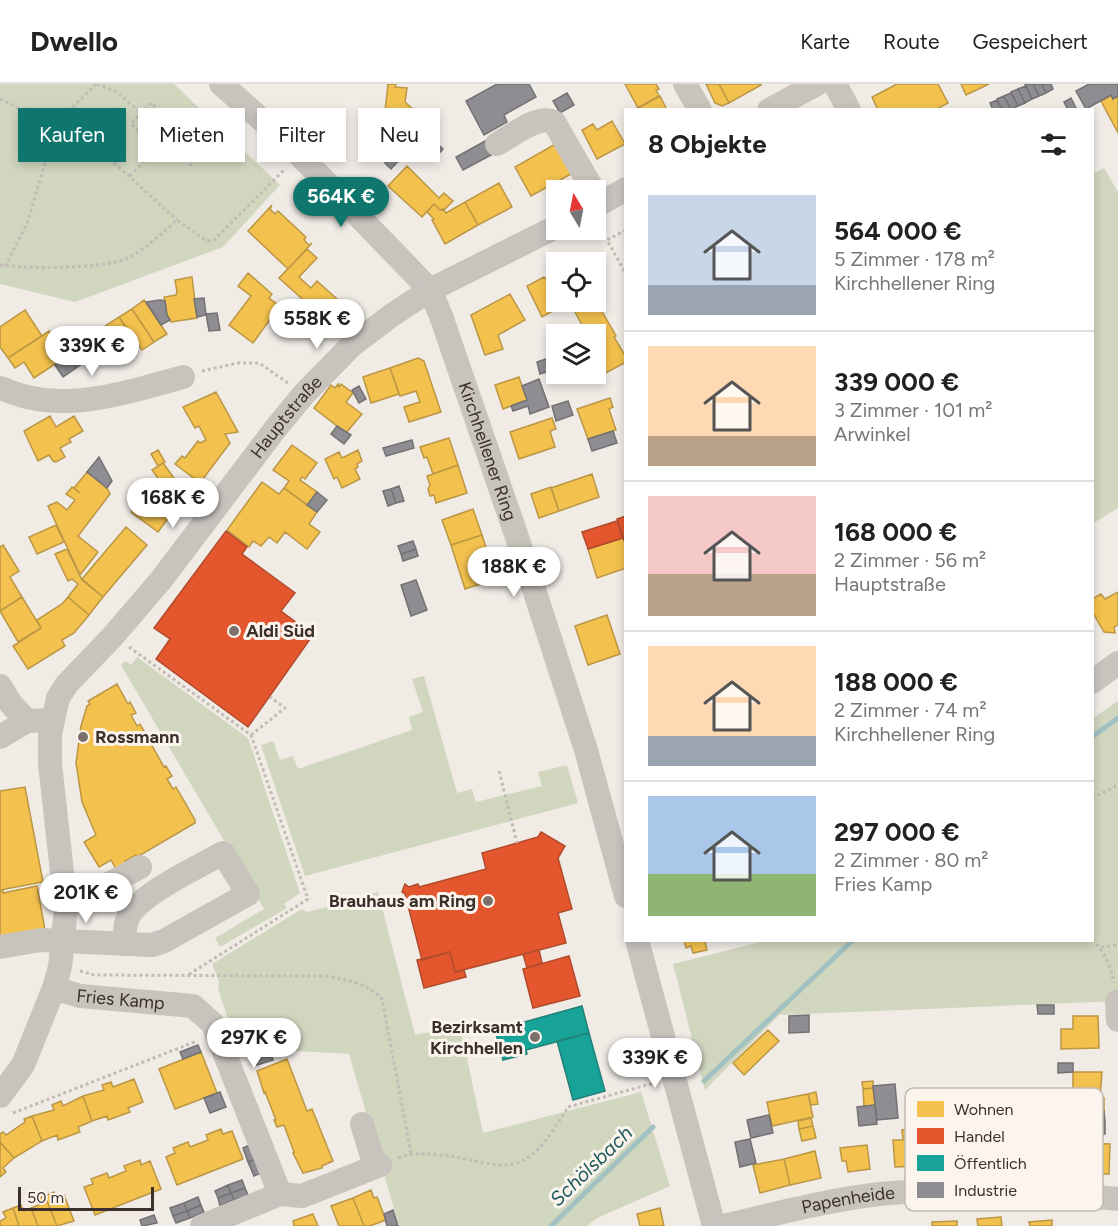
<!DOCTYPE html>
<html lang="de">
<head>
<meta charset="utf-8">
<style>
	:root { --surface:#fff; --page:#f2f2f2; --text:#222; --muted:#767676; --line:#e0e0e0; --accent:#0f766e }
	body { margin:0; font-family:Figtree,sans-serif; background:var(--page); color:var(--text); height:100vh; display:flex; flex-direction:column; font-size:22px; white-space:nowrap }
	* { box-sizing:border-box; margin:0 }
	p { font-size:20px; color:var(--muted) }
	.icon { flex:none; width:33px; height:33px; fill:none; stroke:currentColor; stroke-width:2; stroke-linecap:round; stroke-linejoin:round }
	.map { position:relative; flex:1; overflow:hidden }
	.details { position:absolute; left:624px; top:24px; width:470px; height:834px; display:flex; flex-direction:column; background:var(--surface); border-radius:0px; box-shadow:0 3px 9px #0003 }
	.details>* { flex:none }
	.banner { position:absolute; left:18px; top:24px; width:516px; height:54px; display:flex; gap:12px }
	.needle { width:39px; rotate:350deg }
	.fabs { position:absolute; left:546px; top:96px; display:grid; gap:12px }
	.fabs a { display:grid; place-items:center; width:60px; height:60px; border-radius:0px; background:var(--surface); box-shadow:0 3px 9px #0003; font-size:30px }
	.scale { position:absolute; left:18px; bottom:15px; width:136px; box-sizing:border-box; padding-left:6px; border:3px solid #3b302b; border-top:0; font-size:16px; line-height:21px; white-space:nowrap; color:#3b302b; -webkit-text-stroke:4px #fbf5ee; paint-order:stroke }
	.price { position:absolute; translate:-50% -51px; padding:0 14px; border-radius:21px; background:#fff; color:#222; font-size:20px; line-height:39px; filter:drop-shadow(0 2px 3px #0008) }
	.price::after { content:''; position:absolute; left:50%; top:36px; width:18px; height:14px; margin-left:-9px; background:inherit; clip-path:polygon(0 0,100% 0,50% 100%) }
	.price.selected { background:var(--accent); color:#fff }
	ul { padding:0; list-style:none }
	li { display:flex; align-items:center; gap:18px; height:150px; padding:0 24px }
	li+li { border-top:2px solid var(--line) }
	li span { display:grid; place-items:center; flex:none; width:168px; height:120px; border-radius:0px; color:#555 }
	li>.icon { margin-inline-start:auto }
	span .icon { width:72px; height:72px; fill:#fffc; stroke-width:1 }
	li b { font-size:26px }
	h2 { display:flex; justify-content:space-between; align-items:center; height:72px; padding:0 24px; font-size:26px }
	.chip { padding:0 21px; border-radius:0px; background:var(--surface); box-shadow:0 3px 9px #0003; font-size:21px; line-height:54px }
	.chip.selected { background:var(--accent); color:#fff }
	header { display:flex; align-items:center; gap:36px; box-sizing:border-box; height:84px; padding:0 30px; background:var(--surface); border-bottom:2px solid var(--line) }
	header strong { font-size:28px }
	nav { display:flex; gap:33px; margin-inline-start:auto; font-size:21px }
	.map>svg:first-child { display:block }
	.green { fill:#d1d6bf }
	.homes { fill:#f2c14e; stroke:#bb9644; stroke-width:1.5 }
	.shops { fill:#e4572e; stroke:#b14b2d; stroke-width:1.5 }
	.public { fill:#17a398; stroke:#228077; stroke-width:1.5 }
	.industry { fill:#8d8d92; stroke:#747173; stroke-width:1.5 }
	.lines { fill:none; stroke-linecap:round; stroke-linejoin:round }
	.stream { stroke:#a1c2c1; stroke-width:5 }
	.path { stroke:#c2bbb6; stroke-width:3; stroke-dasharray:3 3; stroke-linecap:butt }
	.minor { stroke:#c9c3be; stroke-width:24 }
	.poi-dot { fill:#7a716c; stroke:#fbf5ee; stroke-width:2 }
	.labels { text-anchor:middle; stroke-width:6; stroke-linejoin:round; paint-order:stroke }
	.street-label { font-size:18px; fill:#3b302b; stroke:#fbf5ee }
	.poi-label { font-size:18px; font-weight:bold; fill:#3b302b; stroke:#fbf5ee; text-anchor:start }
	.water-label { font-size:20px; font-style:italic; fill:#1f5a5e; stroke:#fbf5ee }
	.key { fill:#fbf5ee; stroke:#c1bab4; stroke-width:1.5 }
	.key-label { font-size:16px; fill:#3b302b }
</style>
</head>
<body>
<header>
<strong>Dwello</strong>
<nav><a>Karte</a><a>Route</a><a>Gespeichert</a></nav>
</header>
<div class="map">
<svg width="1118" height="1142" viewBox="0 0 1118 1142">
	<rect width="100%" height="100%" fill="#f0ebe5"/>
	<path class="green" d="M0 0H174L280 101 223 163 75 218 0 200Z
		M1104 84 1118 108V424L1092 440V90Z
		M137 573 248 654 300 809 284 820 287 824 220 863 215 854 264 825 121 581 125 577 131 581Z
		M424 592 457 709 472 705 476 718 542 702 538 688 567 681 578 719 305 792 261 661 273 657 280 676 293 672 298 685 412 646 409 633 423 628 412 595Z
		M1118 617V917L779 931 705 1006 673 880 765 857 1092 856V635Z
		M378 808 415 951 460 942 483 1049 641 1008 670 1102 597 1134 587 1142H399L349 970 238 964 218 905 219 898 212 880 302 825 306 828 350 818 351 814Z"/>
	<path class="homes" d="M388 0H396L395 3 407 4 405 18 423 34 407 53 395 43 399 39 385 27Z
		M625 0H656L659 5 656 6 659 12 638 24Z
		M706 0H719L729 19 722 22 715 19Z
		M719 0H761V1L729 19Z
		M897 0H938L948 19 935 26H878L872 13Z
		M961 0H989L966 11Z
		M1111 11 1113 15 1118 12V49L1101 17Z
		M660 12 667 26H635L638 24Z
		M612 37 625 60 597 75 582 46 593 40 597 46Z
		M557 59 573 89 531 112 515 83Z
		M407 82 439 114 444 109 453 117 444 126H440L434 120 422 133 388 102Z
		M499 99 512 123 478 141 465 118Z
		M465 118 478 141 445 160 432 136 434 135 427 128 434 120 440 126 443 125 446 129Z
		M272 121 270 125 275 130 278 127 306 153 304 156 309 161 312 159 288 185 248 147Z
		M307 165 317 174 299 193 311 204 317 197 337 215 321 232 279 194Z
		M248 189 272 210 269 214 289 229 280 241 271 234 253 259 229 241 251 212 238 202Z
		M556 192V218H584L573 224 569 218 542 233 527 202 544 193 547 197Z
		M192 193 197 234 171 238 167 231 164 213 176 211 177 208 175 196Z
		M510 210 525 236 498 251 503 265 485 271 471 231Z
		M144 216 167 250 154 258 132 225Z
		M596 217 616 252 614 253 626 273V278L600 292 596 284V250H574L584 245 573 224 584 218Z
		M132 225 154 258 142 266 119 233Z
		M25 226 42 252 8 274 0 263V243Z
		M119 233 137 260 111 278 93 250Z
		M49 247 66 273 34 294 24 278 15 284 8 274Z
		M418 274 424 277 441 328 409 338 404 323 420 318 416 307 400 312 390 284Z
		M390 284 399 310 371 319 363 293Z
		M519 293 527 316 503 325 495 301Z
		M338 300 339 303 341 300 353 309 346 318 362 330 346 349 314 324 331 301 335 304Z
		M216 308 238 348 225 350 230 359 200 399 175 380 182 372 185 374 198 357 200 359 206 356 199 342 195 344 183 323Z
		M610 314 613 323 609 325 616 346 588 355 577 325Z
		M50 332 56 343 74 332 83 347 69 355 71 358 60 364 65 373 56 378 53 377 49 371 38 377 24 347Z
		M552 334 556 345 550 347 555 363 519 375 510 348Z
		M449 354 458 381 433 390 427 373 424 374 420 363Z
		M292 361 317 379 305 395 302 393 300 396 317 408 307 421 284 404 289 397 273 386Z
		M158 366 165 378 158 382 151 370Z
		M358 366 362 377 357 380 358 383 355 385 360 395 342 404 337 393 334 395 325 375 339 368 342 374Z
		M163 379 174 394 171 398 193 414 175 437 153 420 165 404 152 386Z
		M458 381 467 409 436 419 434 411 430 412 428 405 430 401 427 392Z
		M87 388 107 404 110 410 78 452 98 468 80 491 48 422 57 418 67 426 75 416 66 410 72 403 80 409 74 404Z
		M592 390 599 413 559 427 551 404Z
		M262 398 279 410 284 404 317 428 309 440 320 448 307 465 285 448 277 459 269 453 261 462 253 457 249 463 227 446Z
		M551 403 559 427 539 434 531 410Z
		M143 410 169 433 158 448 131 428Z
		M473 425 482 451 451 461 442 436Z
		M56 441 64 458 37 470 29 453Z
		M126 443 147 461 103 513 82 495Z
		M482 451 496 495 465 505 451 461Z
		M623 454 626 462V484L597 494 588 465Z
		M3 461 19 487 10 493 22 513 0 527V463Z
		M67 465 82 496 103 513 89 531 68 513 78 500 72 495 68 497 55 470Z
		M1118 508V541L1114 543 1115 549 1104 548 1092 527V515L1101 510 1105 515Z
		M22 513 41 544 18 558 0 527Z
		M68 513 89 531 74 549 62 556 65 562 28 585 13 562 41 544 37 536 62 520Z
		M607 531 620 570 588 581 575 542Z
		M117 600 128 620 130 618 136 629 131 631 137 642 140 640 164 683 166 682 172 692 167 695 173 705 176 703 195 736V739L137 773 136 771 125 777 126 779 116 785 111 776 99 783 84 758 96 751 82 718 76 679 81 642 87 622 90 620 88 617Z
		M25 703 43 798 0 806V707Z
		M37 802 45 846 0 854V807H3V809Z
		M684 856H712L705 858 707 866 693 869 691 862 686 864Z
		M1073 932H1098L1099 964 1061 965V945H1073Z
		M768 946 779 957 744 991 733 979Z
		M201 968 217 1009 175 1025 159 985Z
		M287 975 307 1027 312 1025 333 1077 322 1082V1084L303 1089 293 1069 294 1068 284 1041 277 1043 274 1036H276L265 1008 264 1009 257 987Z
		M1073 988H1102L1100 1014H1104V1027H1073Z
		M134 995 143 1018 128 1024 130 1028 108 1036 107 1032 92 1037 83 1012 104 1006 102 1001 111 998 113 1003Z
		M873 997V1004L863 1005 862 998Z
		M873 1004 875 1021 864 1022 863 1005Z
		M816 1008 818 1020 811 1021 808 1010Z
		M808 1010 813 1033 772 1042 767 1018Z
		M83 1012 92 1037 78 1043 80 1048 58 1056 57 1051 42 1057 32 1032 54 1026 52 1021 61 1017 63 1022Z
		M32 1032 42 1057 14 1074 0 1058V1050L3 1048 6 1051 25 1038 24 1035Z
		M811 1034 813 1042 799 1045 798 1037Z
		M813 1042 816 1054 802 1057 799 1045Z
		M221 1045 223 1050 232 1047 243 1075 177 1101 166 1073 175 1069 173 1064 188 1058 190 1063 208 1056 206 1051Z
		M915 1045 919 1082 895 1083 893 1056H903L902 1046Z
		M0 1058 14 1074 3 1084 6 1088 0 1093Z
		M1075 1059 1110 1060 1109 1090 1074 1089Z
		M867 1061 870 1085 848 1088 846 1077H842L840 1064Z
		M815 1067 821 1094 790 1101 784 1075Z
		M784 1075 790 1101 760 1109 753 1081Z
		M140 1076 141 1081 150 1077 161 1105 95 1131 84 1103 93 1100 91 1095 107 1089 109 1094 126 1087 124 1082Z
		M371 1106 374 1114 377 1113 386 1136 370 1142H364L353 1114Z
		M54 1108 56 1114 64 1111 74 1137 57 1142 45 1112Z
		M45 1112 57 1142H38L31 1124 39 1121 36 1115Z
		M353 1114 364 1142H339L331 1122Z
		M21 1121 24 1127 31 1124 38 1142H19L13 1124Z
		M13 1124 19 1142H0V1137L6 1134 3 1128Z
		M660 1124 664 1142H640L637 1130Z
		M313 1130 318 1142H294L293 1137Z
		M1001 1133 1002 1142H978L977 1135Z
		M1052 1136V1142H1030L1029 1138Z
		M957 1137V1142H932V1138Z"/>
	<path class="shops" d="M626 432V462L617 435Z
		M617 437 623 454 588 465 582 448Z
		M226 447 247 463 242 470 295 509 281 527 313 551 248 643 156 575 170 555 154 544Z
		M541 748 565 762 558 774 572 825 558 829 566 859 455 888 450 868 422 876 405 810 402 808 405 800 409 803 418 800 419 803 486 785 482 769 538 753Z
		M539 866 542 879 527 884 523 870Z
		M450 868 455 888 464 886 466 893 424 904 417 876Z
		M569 872 580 912 533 924 523 885Z"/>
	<path class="public" d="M582 922 589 949 526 966 527 970 503 976 495 946Z
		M589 949 605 1007 573 1016 557 957Z"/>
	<path class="industry" d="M497 0H529L536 13 504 31 507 38 484 51 466 17Z
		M1028 0H1033L1039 12 1032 15 1025 1Z
		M1033 0H1042L1046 9 1039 12Z
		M1042 0H1051L1053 5 1046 9Z
		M1089 0H1118V12L1113 15 1111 11 1086 25 1076 7Z
		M1026 2 1032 15 1025 19 1018 5Z
		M1018 5 1025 19 1018 22 1011 8Z
		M567 9 574 21 560 29 553 17Z
		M1011 9 1018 22 1011 26 1004 12Z
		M1004 12 1011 26H1002L997 15Z
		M1071 14 1077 26H1068L1064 18Z
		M997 16 1002 26H993L990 19Z
		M427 50 443 65 433 76 417 61Z
		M487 56 495 69 463 86 456 73Z
		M395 68 401 74 391 85 385 79Z
		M204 214 206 231 197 233 194 215Z
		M160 216 165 217 167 231 170 236 161 241 146 218Z
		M217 229 220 246 209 247 206 230Z
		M92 246 104 266 90 275 81 262 86 259 82 253Z
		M81 262 90 275 83 279 75 266Z
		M75 266 83 279 76 284 68 271Z
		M68 272 76 284 63 293 55 281Z
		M552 273 556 285 540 290 537 278Z
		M539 295 549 323 530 330 528 322 513 327 511 322 527 316 522 302Z
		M359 302 366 315 359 319 352 306Z
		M568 317 573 331 556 337 552 322Z
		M337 342 351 351 344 360 331 350Z
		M613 347 617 359 592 367 588 355Z
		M412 356 414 364 386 372 383 364Z
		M99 373 112 397 107 404 87 388Z
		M399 402 404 417 396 419 391 405Z
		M391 405 396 419 388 422 383 407Z
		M317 408 327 416 317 428 307 421Z
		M413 457 416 465 401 470 398 462Z
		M416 465 418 472 403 477 401 470Z
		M416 496 427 526 411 532 401 501Z
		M1037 921H1054V930H1038Z
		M809 931V948L789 949V932Z
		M198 961 201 968 183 975 180 968Z
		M270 968 273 976 257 981 254 974Z
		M1058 979H1073V988L1058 989Z
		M895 1000 898 1034 877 1036 873 1002Z
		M220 1008 226 1023 210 1029 204 1014Z
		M875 1021 877 1040 859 1042 857 1023Z
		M1089 1027H1104L1105 1038H1089Z
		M769 1031 773 1049 751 1054 747 1036Z
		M1089 1038H1105V1050H1089Z
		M750 1055 756 1079 740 1083 735 1058Z
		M250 1061 256 1075 248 1078 243 1064Z
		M256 1075 261 1089 254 1092 248 1078Z
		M242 1096 245 1104 231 1109 228 1101Z
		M228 1101 231 1109 218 1114 215 1107Z
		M245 1104 248 1111 234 1116 231 1109Z
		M231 1109 234 1116 220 1122 218 1114Z
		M198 1113 201 1121 187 1127 184 1119Z
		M184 1119 187 1127 173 1132 170 1124Z
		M201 1121 204 1128 190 1134 187 1127Z
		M393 1126 398 1142H387L384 1130Z
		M187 1127 190 1134 176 1139 173 1132Z
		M154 1131 157 1139 142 1142 140 1136Z"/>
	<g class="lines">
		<path class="stream" d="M1092 653 1118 634
			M704 997 853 856
			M551 1142 653 1043"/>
		<path class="path" d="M97 0 117 8 141 29
			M0 15 15 22 35 40 103 69 177 136
			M174 65 186 51 151 19 131 40 167 72 174 65 193 83
			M130 92 157 64
			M626 146 607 156 626 190
			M0 181C26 185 102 185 125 175 145 166 161 150 177 136L207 157 214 156 285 85
			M5 182 27 140 54 49 73 23 96 0
			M202 287 238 279H259L288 299
			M129 563 251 651 308 815 188 891
			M251 651 285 624 270 613
			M499 687 517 759
			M1092 714 1118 701
			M1092 856C1104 866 1111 883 1114 899
			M1101 863 1118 861
			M80 887 94 891 325 892C347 896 365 898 382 915L411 1069
			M13 1029 197 957
			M398 1074C412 1069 424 1069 439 1071 459 1072 478 1079 498 1081 533 1085 552 1048 568 1023L654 999"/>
		<g class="minor">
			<path id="s1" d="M221 0 288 59 430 206 441 232 518 456 586 666 626 812"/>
			<path d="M685 0 700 26"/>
			<path d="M835 0 849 26"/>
			<path d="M769 26 817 0"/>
			<path d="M497 60C512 52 538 30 554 38L593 106"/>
			<path d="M596 122 626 105"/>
			<path d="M0 304C9 307 18 311 27 313 78 325 133 307 183 293"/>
			<path d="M1092 598 1118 579"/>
			<path d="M0 602 11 620 27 637"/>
			<path d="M0 653 27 637 52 636"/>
			<path d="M65 810C99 808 112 799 140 783"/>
			<path d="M637 856 714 1142"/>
			<path d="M0 863 41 856 152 861 164 857 248 810 223 769C200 782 135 812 127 836 124 843 125 853 125 860"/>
			<path id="s2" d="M54 904 80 912 193 922 213 940 280 1110 202 1142"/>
			<path d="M1117 918 1118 936"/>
			<path id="s3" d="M0 1012 23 981 54 904 60 883 66 824 50 680V650L58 614 67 600 113 552 161 496 276 344 304 310 351 262 392 231 430 206 556 143"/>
			<path d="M362 1040 375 1082"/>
			<path d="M280 1110 302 1112 380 1081"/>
			<path id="s4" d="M723 1142C775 1130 827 1116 880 1110 960 1102 1038 1108 1118 1115"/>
		</g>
	</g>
	<g class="poi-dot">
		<circle cx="234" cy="547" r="6"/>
		<circle cx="83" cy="653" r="6"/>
		<circle cx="488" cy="817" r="6"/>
		<circle cx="535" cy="953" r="6"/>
	</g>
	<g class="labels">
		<g class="street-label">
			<text dy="6" stroke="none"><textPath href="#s3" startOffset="777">Hauptstraße</textPath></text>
			<text dy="6" stroke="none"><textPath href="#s1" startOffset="465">Kirchhellener Ring</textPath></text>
			<text dy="6" stroke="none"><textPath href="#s2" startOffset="68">Fries Kamp</textPath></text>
			<text dy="6" stroke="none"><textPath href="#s4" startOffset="128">Papenheide</textPath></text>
		</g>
		<g class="poi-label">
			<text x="246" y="553">Aldi Süd</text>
			<text x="95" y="659">Rossmann</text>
			<text x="476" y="823" text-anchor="end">Brauhaus am Ring</text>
			<text x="523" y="949" text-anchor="end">Bezirksamt<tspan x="523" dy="21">Kirchhellen</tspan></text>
		</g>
		<g class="water-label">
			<text transform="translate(591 1082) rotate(-44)" y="7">Schölsbach</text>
		</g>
	</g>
	<rect x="905" y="1004" width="198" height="123" rx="9" class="key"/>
	<rect x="917" y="1017" width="27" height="16" fill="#f2c14e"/>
	<rect x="917" y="1044" width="27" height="16" fill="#e4572e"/>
	<rect x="917" y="1071" width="27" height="16" fill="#17a398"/>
	<rect x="917" y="1098" width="27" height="16" fill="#8d8d92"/>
	<g class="key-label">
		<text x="954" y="1031">Wohnen</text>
		<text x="954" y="1058">Handel</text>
		<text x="954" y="1085">Öffentlich</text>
		<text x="954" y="1112">Industrie</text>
	</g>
</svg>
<div class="fabs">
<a><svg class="needle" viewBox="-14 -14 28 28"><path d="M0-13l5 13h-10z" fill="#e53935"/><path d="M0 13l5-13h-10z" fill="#767676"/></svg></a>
<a><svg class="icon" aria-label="locate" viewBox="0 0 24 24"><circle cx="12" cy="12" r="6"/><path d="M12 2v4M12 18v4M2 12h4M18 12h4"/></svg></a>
<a><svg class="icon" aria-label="layers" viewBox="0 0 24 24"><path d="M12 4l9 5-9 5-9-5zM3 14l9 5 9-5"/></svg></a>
</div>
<div class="scale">50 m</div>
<b class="price selected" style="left:341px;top:144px">564K €</b>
<b class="price" style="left:317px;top:266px">558K €</b>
<b class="price" style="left:92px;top:293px">339K €</b>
<b class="price" style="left:173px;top:445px">168K €</b>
<b class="price" style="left:514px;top:514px">188K €</b>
<b class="price" style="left:86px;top:840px">201K €</b>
<b class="price" style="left:254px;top:985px">297K €</b>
<b class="price" style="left:655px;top:1005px">339K €</b>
<div class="banner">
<a class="chip selected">Kaufen</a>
<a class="chip">Mieten</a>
<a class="chip">Filter</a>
<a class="chip">Neu</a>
</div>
<section class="details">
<h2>8 Objekte<svg class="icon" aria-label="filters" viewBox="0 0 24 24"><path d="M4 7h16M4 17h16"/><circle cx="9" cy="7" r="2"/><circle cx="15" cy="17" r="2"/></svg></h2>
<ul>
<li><span style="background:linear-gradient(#c9d6e8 75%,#9aa5b1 0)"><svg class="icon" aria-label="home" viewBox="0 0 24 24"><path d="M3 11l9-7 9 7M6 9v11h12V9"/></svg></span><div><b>564 000 €</b><p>5 Zimmer · 178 m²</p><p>Kirchhellener Ring</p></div></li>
<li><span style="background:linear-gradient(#ffd9b3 75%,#b9a48a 0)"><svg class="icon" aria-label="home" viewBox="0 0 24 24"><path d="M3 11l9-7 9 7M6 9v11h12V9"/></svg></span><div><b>339 000 €</b><p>3 Zimmer · 101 m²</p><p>Arwinkel</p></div></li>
<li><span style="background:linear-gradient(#f6c9c9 65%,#b9a48a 0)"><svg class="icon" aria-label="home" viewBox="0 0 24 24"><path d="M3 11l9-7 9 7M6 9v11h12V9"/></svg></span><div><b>168 000 €</b><p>2 Zimmer · 56 m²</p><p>Hauptstraße</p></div></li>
<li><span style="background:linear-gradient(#ffd9b3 75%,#9aa5b1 0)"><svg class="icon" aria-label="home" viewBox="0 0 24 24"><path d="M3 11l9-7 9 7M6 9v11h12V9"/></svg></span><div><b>188 000 €</b><p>2 Zimmer · 74 m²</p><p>Kirchhellener Ring</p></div></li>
<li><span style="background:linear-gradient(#a9c7e8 65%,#8fb573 0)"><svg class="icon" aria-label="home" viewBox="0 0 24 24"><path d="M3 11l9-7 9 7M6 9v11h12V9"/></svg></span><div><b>297 000 €</b><p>2 Zimmer · 80 m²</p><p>Fries Kamp</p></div></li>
</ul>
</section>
</div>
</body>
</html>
